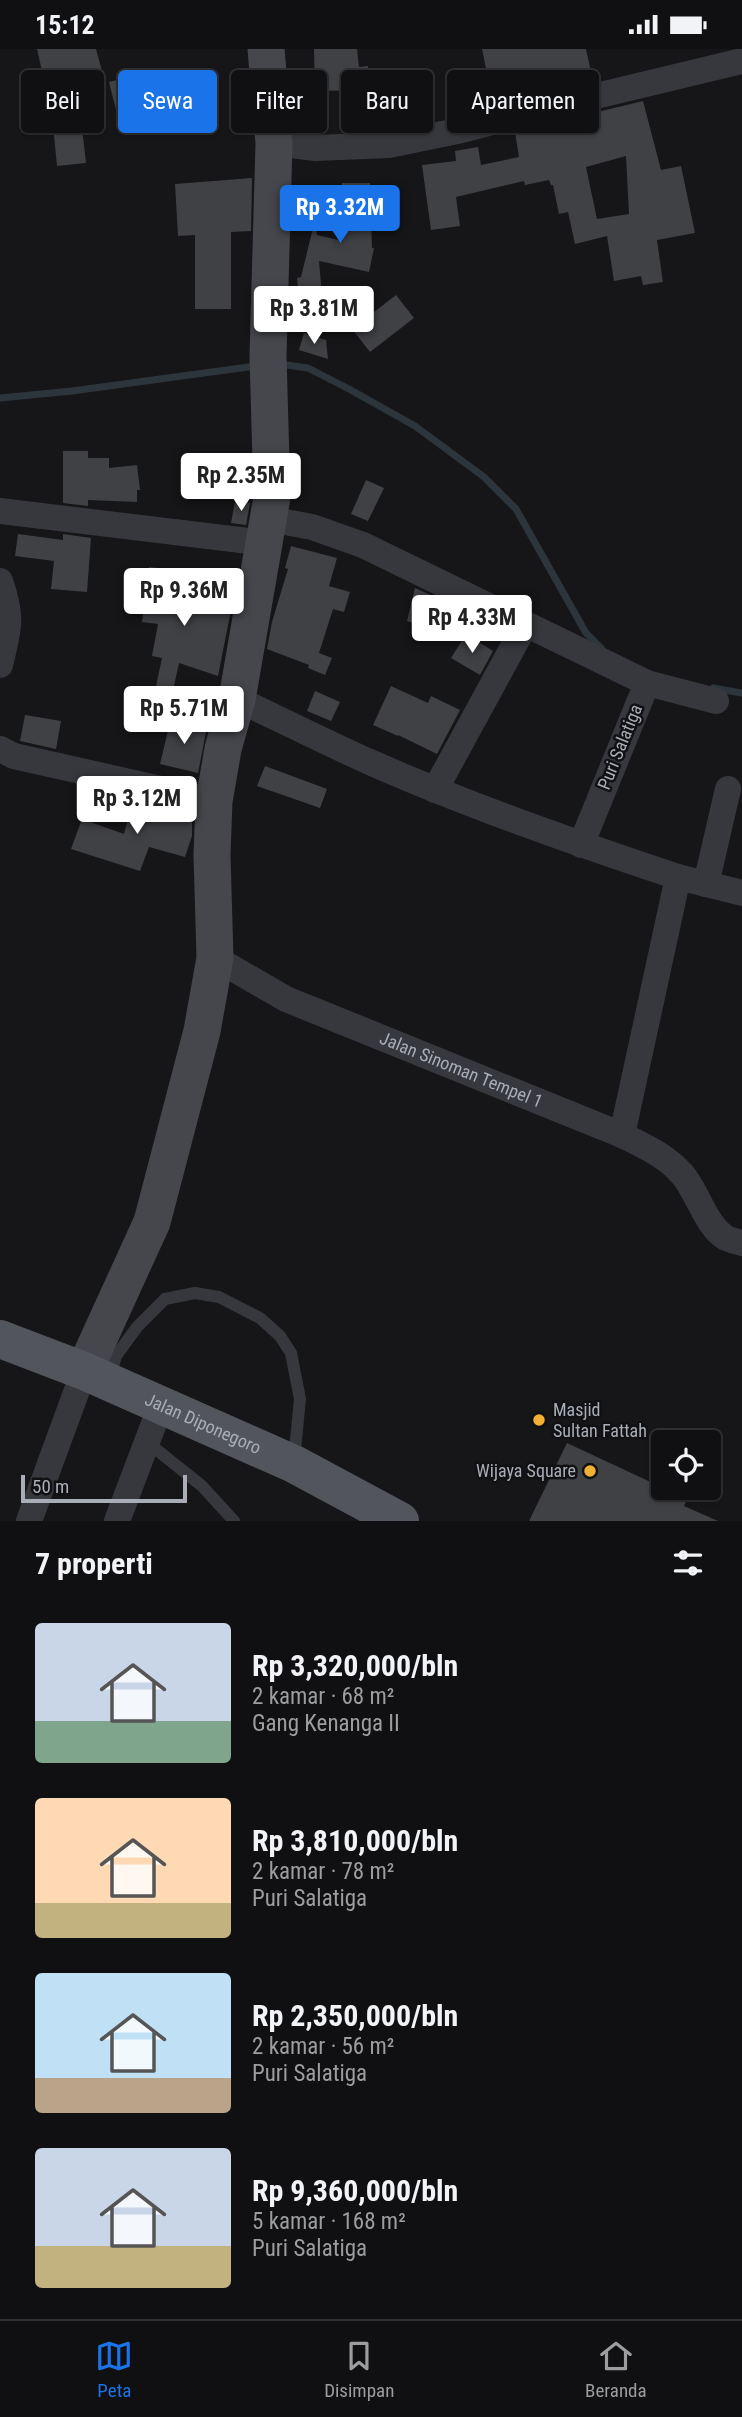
<!DOCTYPE html>
<html lang="id">
<head>
<meta charset="utf-8">
<style>
	:root { --surface:#101012; --page:#1e1e20; --text:#f1f3f6; --muted:#9c9d9f; --line:#303032; --accent:#1a73e8 }
	body { margin:0; font-family:"Roboto Condensed",sans-serif; background:var(--page); color:var(--text); height:100vh; display:flex; flex-direction:column; font-size:26px; white-space:nowrap }
	* { box-sizing:border-box; margin:0 }
	p { font-size:23px; color:var(--muted) }
	.icon { flex:none; width:38px; height:38px; fill:none; stroke:currentColor; stroke-width:2; stroke-linecap:round; stroke-linejoin:round }
	.map { position:relative; height:1472px; overflow:hidden }
	.side { display:flex; flex-direction:column; background:var(--surface); flex:1 }
	.side>* { flex:none }
	.hud { position:absolute; left:21px; top:21px; width:700px; height:63px; display:flex; gap:14px }
	.controls { position:absolute; left:651px; top:1381px; display:grid; gap:14px }
	.controls a { display:grid; place-items:center; width:70px; height:70px; border-radius:7px; background:var(--surface); box-shadow:0 2px 5px #0004,0 0 0 2px var(--line); font-size:35px }
	.scale { position:absolute; left:21px; bottom:18px; width:166px; box-sizing:border-box; padding-left:7px; border:4px solid #a8adb8; border-top:0; font-size:19px; line-height:24px; white-space:nowrap; color:#a8adb8; -webkit-text-stroke:5px #111113; paint-order:stroke }
	.price { position:absolute; translate:-50% -60px; padding:0 16px; border-radius:7px; background:#fff; color:#222; font-size:23px; line-height:46px; filter:drop-shadow(0 2px 4px #0008) }
	.price::after { content:''; position:absolute; left:50%; top:42px; width:21px; height:16px; margin-left:-10px; background:inherit; clip-path:polygon(0 0,100% 0,50% 100%) }
	.price.active { background:var(--accent); color:#fff }
	ul { padding:0; list-style:none }
	li { display:flex; align-items:center; gap:21px; height:175px; padding:0 35px }
	li span { display:grid; place-items:center; flex:none; width:196px; height:140px; border-radius:7px; color:#555 }
	li>.icon { margin-inline-start:auto }
	span .icon { width:84px; height:84px; fill:#fffc; stroke-width:1 }
	li b { font-size:30px }
	h2 { display:flex; justify-content:space-between; align-items:center; height:84px; padding:0 35px; font-size:30px }
	.tag { padding:0 24px; border-radius:7px; background:var(--surface); box-shadow:0 2px 5px #0004,0 0 0 2px var(--line); font-size:24px; line-height:63px }
	.tag.active { background:var(--accent); color:#fff }
	.status { display:flex; justify-content:space-between; align-items:center; height:49px; padding:0 35px; background:var(--surface); direction:ltr }
	.status svg { height:19px; fill:currentColor }
	.dock { display:flex; justify-content:space-around; align-items:center; height:98px; border-top:2px solid var(--line); background:var(--surface); font-size:19px; color:var(--muted) }
	.dock a { display:grid; justify-items:center; gap:4px }
	.dock .active { color:var(--accent) }
	.map>svg:first-child { display:block }
	.lines { fill:none; stroke-linecap:round; stroke-linejoin:round }
	.stream { stroke:#2c353c; stroke-width:7 }
	.building { fill:#404145; fill-rule:evenodd }
	.lane { stroke:#37383d; stroke-width:12 }
	.street { stroke:#37383d; stroke-width:26 }
	.secondary { stroke:#45474d; stroke-width:37 }
	.primary { stroke:#53555c; stroke-width:38 }
	.poi-dot { fill:#f2b134; stroke:#111113; stroke-width:2.5 }
	.labels { text-anchor:middle; stroke-width:5; stroke-linejoin:round; paint-order:stroke }
	.street-label { font-size:18px; fill:#a8adb8; stroke:#111113 }
	.poi-label { font-size:18px; fill:#a8adb8; stroke:#111113; text-anchor:start }
</style>
</head>
<body>
<div class="status"><b>15:12</b><svg viewBox="0 0 49 12"><path d="M0 12V9h3v3zM5 12V6h3v6zM10 12V3h3v9zM15 12V0h3v12zM26 1h20v11H26zM47 4h2v5h-2z"/></svg></div>
<div class="map">
<svg width="742" height="1472" viewBox="0 0 742 1472">
	<rect width="100%" height="100%" fill="#161618"/>
	<g class="lines">
		<path class="stream" d="M279 315 308 319 349 340 415 377 484 428 516 460 586 584 601 599
			M0 349 72 342 256 317
			M713 639 742 644"/>
	</g>
	<path class="building" d="M37 0H96L103 26 73 34 81 70 86 114 57 117 53 76 59 75 46 21 42 22Z
		M314 0H357L359 18 368 17 369 41 315 42Z
		M482 0H586L593 32 461 65 454 29 487 24Z
		M129 28 138 64 118 69 109 33Z
		M643 52 661 121 681 117 695 184 657 191 663 233 643 236 641 227 614 232 607 187 575 195 568 163 559 165 553 136H551L549 131 525 136 524 132 456 148 460 177 431 181 422 116 456 112 455 102 478 98 481 116 519 108 515 83ZM626 107 629 165 597 170 586 118Z
		M252 129 251 182 231 183V260H195V186L178 187 175 135Z
		M342 134H370L372 199H374L369 223 319 212 323 258 300 260 297 229 301 228 313 179H316L317 186 343 192Z
		M396 246 414 269 370 303 352 280Z
		M304 284 326 291 328 310 299 301Z
		M63 402H88V409H109V419L137 416 140 441H137V453L88 451V457L63 454Z
		M366 431 384 439 368 472 351 465Z
		M235 452 250 454 246 476 231 474Z
		M18 485 63 491V485L91 489 87 543 51 540 54 512 15 507Z
		M291 497 337 509 329 537 350 543 344 563 333 560 319 604 332 609 325 626 308 619 309 616 267 600 272 573 288 520 285 519Z
		M149 518 179 521 177 537 234 546 218 627 179 614 169 660 152 656 162 609 152 607 158 575 142 573Z
		M415 539 437 549 424 578 407 572Z
		M466 585 493 602 480 626 451 609Z
		M391 637 428 654 431 647 460 661 437 705 398 686V687L373 676Z
		M315 642 340 653 331 672 307 662Z
		M25 666 61 672 56 700 20 692Z
		M171 669 207 678 198 724 160 715Z
		M265 717 327 740 320 759 257 737Z
		M133 752 192 767V787L185 808 149 798 140 822 71 800 82 770 124 785Z
		M567 1394 687 1450 684 1457 718 1472H529Z"/>
	<g class="lines">
		<path class="lane" d="M110 1327 116 1307 137 1278 165 1250 195 1244 219 1248 260 1269 280 1287 291 1304 300 1350 294 1411
			M147 1393 202 1437 234 1472"/>
		<g class="street">
			<path d="M274 94 316 99 389 96 462 81 546 59 742 12"/>
			<path d="M0 462 265 494"/>
			<path d="M269 470 312 478 363 496 647 634 581 796"/>
			<path d="M0 532C13 570 9 578 0 616"/>
			<path d="M647 634 716 652"/>
			<path d="M237 650C282 671 327 694 372 714 472 758 575 794 678 828"/>
			<path d="M0 700 14 707 214 752"/>
			<path d="M435 741 525 576"/>
			<path d="M706 835 728 740"/>
			<path id="s1" d="M215 909 286 950 622 1086C644 1097 665 1106 682 1125 698 1143 705 1176 726 1189 731 1191 737 1193 742 1194"/>
			<path d="M622 1086 678 828 742 844"/>
			<path d="M29 1472 84 1322"/>
			<path d="M117 1472 161 1356"/>
		</g>
		<path class="secondary" d="M84 1322 152 1173 202 982 215 909 212 806 214 752 223 700 237 650 272 448 268 307 274 94 266 0"/>
		<path class="primary" id="s2" d="M0 1290 84 1322 294 1415 400 1472"/>
	</g>
	<g class="poi-dot">
		<circle cx="539" cy="1371" r="7"/>
		<circle cx="590" cy="1422" r="7"/>
	</g>
	<g class="labels">
		<g class="street-label">
			<text transform="translate(620 698) rotate(-68)" y="6">Puri Salatiga</text>
			<text dy="6" stroke="none"><textPath href="#s1" startOffset="271">Jalan Sinoman Tempel 1</textPath></text>
			<text dy="6" stroke="none"><textPath href="#s2" startOffset="220">Jalan Diponegoro</textPath></text>
		</g>
		<g class="poi-label">
			<text x="553" y="1367">Masjid<tspan x="553" dy="21">Sultan Fattah</tspan></text>
			<text x="576" y="1428" text-anchor="end">Wijaya Square</text>
		</g>
	</g>
</svg>
<div class="controls">
<a><svg class="icon" aria-label="locate" viewBox="0 0 24 24"><circle cx="12" cy="12" r="6"/><path d="M12 2v4M12 18v4M2 12h4M18 12h4"/></svg></a>
</div>
<div class="scale">50 m</div>
<b class="price active" style="left:340px;top:196px">Rp 3.32M</b>
<b class="price" style="left:314px;top:297px">Rp 3.81M</b>
<b class="price" style="left:241px;top:464px">Rp 2.35M</b>
<b class="price" style="left:184px;top:579px">Rp 9.36M</b>
<b class="price" style="left:472px;top:606px">Rp 4.33M</b>
<b class="price" style="left:184px;top:697px">Rp 5.71M</b>
<b class="price" style="left:137px;top:787px">Rp 3.12M</b>
<div class="hud">
<a class="tag">Beli</a>
<a class="tag active">Sewa</a>
<a class="tag">Filter</a>
<a class="tag">Baru</a>
<a class="tag">Apartemen</a>
</div>
</div>
<section class="side">
<h2>7 properti<svg class="icon" aria-label="filters" viewBox="0 0 24 24"><path d="M4 7h16M4 17h16"/><circle cx="9" cy="7" r="2"/><circle cx="15" cy="17" r="2"/></svg></h2>
<ul>
<li><span style="background:linear-gradient(#c9d6e8 70%,#7fa58c 0)"><svg class="icon" aria-label="home" viewBox="0 0 24 24"><path d="M3 11l9-7 9 7M6 9v11h12V9"/></svg></span><div><b>Rp 3,320,000/bln</b><p>2 kamar · 68 m²</p><p>Gang Kenanga II</p></div></li>
<li><span style="background:linear-gradient(#ffd9b3 75%,#c2b280 0)"><svg class="icon" aria-label="home" viewBox="0 0 24 24"><path d="M3 11l9-7 9 7M6 9v11h12V9"/></svg></span><div><b>Rp 3,810,000/bln</b><p>2 kamar · 78 m²</p><p>Puri Salatiga</p></div></li>
<li><span style="background:linear-gradient(#bfe0f5 75%,#b9a48a 0)"><svg class="icon" aria-label="home" viewBox="0 0 24 24"><path d="M3 11l9-7 9 7M6 9v11h12V9"/></svg></span><div><b>Rp 2,350,000/bln</b><p>2 kamar · 56 m²</p><p>Puri Salatiga</p></div></li>
<li><span style="background:linear-gradient(#c9d6e8 70%,#c2b280 0)"><svg class="icon" aria-label="home" viewBox="0 0 24 24"><path d="M3 11l9-7 9 7M6 9v11h12V9"/></svg></span><div><b>Rp 9,360,000/bln</b><p>5 kamar · 168 m²</p><p>Puri Salatiga</p></div></li>
</ul>
</section>
<nav class="dock">
<a class="active"><svg class="icon" aria-label="map" viewBox="0 0 24 24"><path d="M3 6l6-2 6 2 6-2v14l-6 2-6-2-6 2zM9 4v14M15 6v14"/></svg>Peta</a>
<a><svg class="icon" aria-label="saved" viewBox="0 0 24 24"><path d="M7 4h10v16l-5-4-5 4z"/></svg>Disimpan</a>
<a><svg class="icon" aria-label="home" viewBox="0 0 24 24"><path d="M3 11l9-7 9 7M6 9v11h12V9"/></svg>Beranda</a>
</nav>
</body>
</html>
